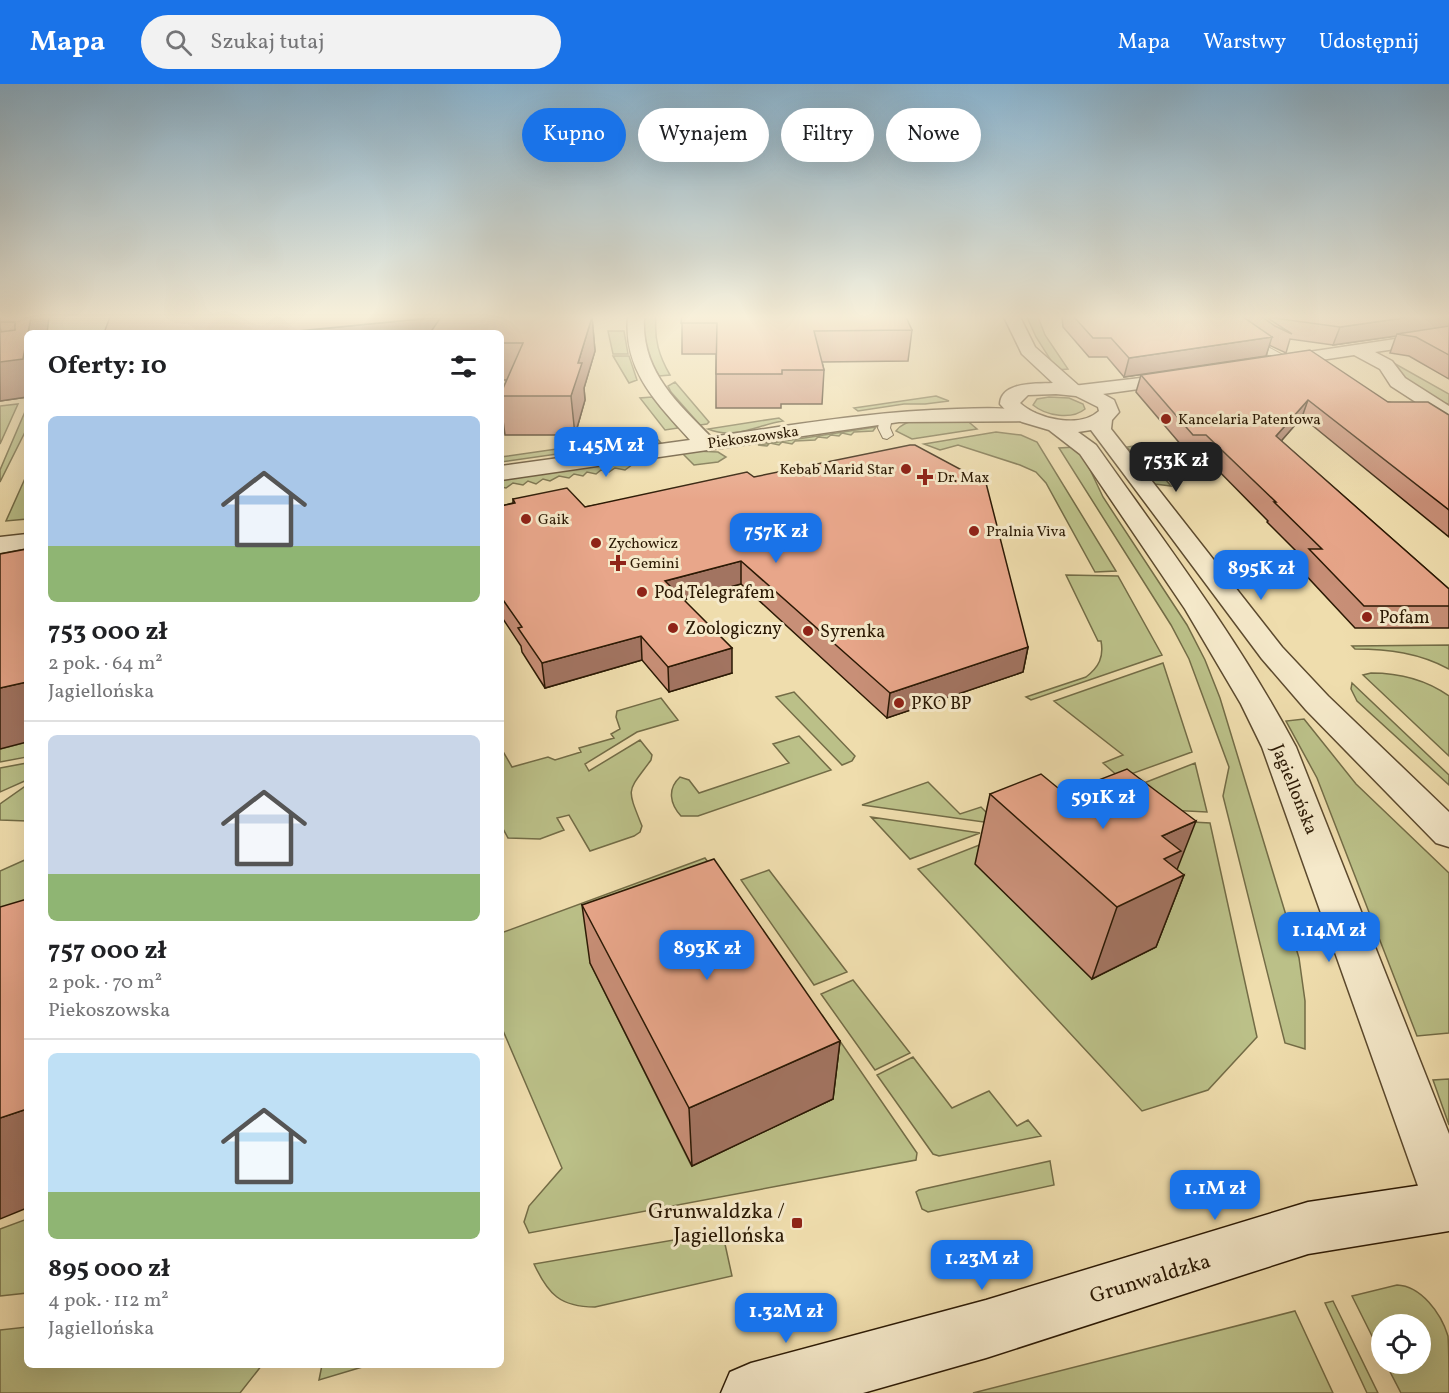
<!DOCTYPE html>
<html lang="pl">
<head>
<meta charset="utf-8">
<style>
	:root { --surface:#fff; --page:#f2f2f2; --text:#202124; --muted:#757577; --line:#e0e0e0; --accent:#1a73e8 }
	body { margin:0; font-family:Vollkorn,serif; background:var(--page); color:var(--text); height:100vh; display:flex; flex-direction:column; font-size:22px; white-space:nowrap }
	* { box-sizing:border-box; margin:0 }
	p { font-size:20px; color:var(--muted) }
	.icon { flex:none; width:33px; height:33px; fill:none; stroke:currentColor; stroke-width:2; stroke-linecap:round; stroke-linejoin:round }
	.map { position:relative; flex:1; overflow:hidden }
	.side { position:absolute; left:24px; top:246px; width:480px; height:1038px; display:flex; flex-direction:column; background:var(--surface); border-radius:9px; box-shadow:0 6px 24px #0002 }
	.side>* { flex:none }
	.banner { position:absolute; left:522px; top:24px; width:570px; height:54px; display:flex; gap:12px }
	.tools { position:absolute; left:1371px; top:1230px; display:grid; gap:12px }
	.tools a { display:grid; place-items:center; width:60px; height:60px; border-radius:50%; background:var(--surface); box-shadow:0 6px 24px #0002; font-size:30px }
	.price { position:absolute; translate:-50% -51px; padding:0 14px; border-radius:12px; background:var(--accent); color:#fff; font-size:20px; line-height:39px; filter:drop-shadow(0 2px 3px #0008) }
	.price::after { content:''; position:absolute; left:50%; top:36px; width:18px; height:14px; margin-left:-9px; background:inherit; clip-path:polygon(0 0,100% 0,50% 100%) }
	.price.selected { background:#222; color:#fff }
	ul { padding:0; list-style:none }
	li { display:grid; align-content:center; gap:12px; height:318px; padding:0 24px }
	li+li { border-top:2px solid var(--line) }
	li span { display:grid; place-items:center; height:186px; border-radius:9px; color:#555 }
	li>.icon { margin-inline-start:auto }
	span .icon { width:108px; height:108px; fill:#fffc; stroke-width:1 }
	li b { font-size:26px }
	h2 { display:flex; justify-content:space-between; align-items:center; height:72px; padding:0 24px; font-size:26px }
	.tag { padding:0 21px; border-radius:27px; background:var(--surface); box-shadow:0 6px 24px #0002; font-size:21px; line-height:54px }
	.tag.selected { background:var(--accent); color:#fff }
	header { display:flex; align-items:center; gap:36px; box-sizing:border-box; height:84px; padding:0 30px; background:var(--accent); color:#fff }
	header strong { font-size:28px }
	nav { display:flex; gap:33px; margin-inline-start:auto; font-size:21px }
	.search { width:420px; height:54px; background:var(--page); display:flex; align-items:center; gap:15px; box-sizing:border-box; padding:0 21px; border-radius:33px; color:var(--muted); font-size:22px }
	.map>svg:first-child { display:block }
	.green { fill:#bbc088; stroke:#736c46; stroke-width:1.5 }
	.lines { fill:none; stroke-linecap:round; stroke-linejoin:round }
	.service-casing { stroke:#5c4a2e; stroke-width:2 }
	.minor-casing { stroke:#5c4a2e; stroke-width:3 }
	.tertiary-casing { stroke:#5c4a2e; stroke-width:3 }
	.secondary-casing { stroke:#2b1904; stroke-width:3 }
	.service { fill:#f5e9ca; fill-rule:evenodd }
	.minor { fill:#f5e9ca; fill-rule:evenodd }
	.tertiary { fill:#f5e9ca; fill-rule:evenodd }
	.secondary { fill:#f5e9ca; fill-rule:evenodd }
	.wall { fill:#c88f77; stroke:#2b1904; stroke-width:1.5 }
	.shaded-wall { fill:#a27461; stroke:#2b1904; stroke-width:1.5 }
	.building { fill:#e8a68a; stroke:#2b1904; stroke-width:1.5 }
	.poi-dot { fill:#8f2418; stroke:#f5e9ca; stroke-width:2 }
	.labels { text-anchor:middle; stroke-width:6; stroke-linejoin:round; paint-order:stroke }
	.far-poi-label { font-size:15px; fill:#2b1904; stroke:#f5e9ca; text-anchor:start }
	.far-street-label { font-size:15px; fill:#2b1904; stroke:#f5e9ca }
	.poi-label { font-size:18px; fill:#2b1904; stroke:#f5e9ca; text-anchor:start }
	.street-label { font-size:18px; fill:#2b1904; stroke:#f5e9ca }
	.near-poi-label { font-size:21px; fill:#2b1904; stroke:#f5e9ca; text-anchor:end }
	.near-street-label { font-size:21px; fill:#2b1904; stroke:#f5e9ca }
</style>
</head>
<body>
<header>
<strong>Mapa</strong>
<div class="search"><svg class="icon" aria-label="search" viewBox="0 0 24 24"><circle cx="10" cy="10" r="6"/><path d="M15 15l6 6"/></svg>Szukaj tutaj</div>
<nav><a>Mapa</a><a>Warstwy</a><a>Udostępnij</a></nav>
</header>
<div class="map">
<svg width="1449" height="1309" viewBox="0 0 1449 1309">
	<rect width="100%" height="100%" fill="#efddad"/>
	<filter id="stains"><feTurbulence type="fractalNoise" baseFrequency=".00333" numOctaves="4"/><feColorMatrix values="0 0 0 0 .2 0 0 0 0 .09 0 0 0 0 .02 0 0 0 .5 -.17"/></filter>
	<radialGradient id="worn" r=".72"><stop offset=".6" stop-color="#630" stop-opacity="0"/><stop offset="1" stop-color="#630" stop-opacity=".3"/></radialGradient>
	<path class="green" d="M643 233H656C654 255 659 272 670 291L659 292C647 272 644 256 643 233Z
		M1027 233H1038L1045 251 1068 285 1057 286 1036 253Z
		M608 247H624L628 270H613Z
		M613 272H629L637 296 629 299Z
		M1383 273 1449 310V320C1426 318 1400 289 1383 273Z
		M675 298 709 338 707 340 700 341 671 308 668 302Z
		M936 312 949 317 925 320H904L858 327 854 324Z
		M652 313 678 344 665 346 640 314Z
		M1049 313 1069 314 1083 320 1085 325C1072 336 1046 332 1033 321L1037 315Z
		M18 320 0 360V322Z
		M27 323V344L0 398V386Z
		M779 334 783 337C757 341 735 356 708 345Z
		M964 334 977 345 912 355 896 347C907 330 946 335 964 334Z
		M876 343 873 347 854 348 851 351 842 349 839 352 831 351 827 354 818 353 815 356 795 357 792 360 782 358 779 361 770 359 767 362 758 361Z
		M996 348 1021 351 1037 358 1116 487 1095 488 1046 399 1036 388 1020 381 958 361 940 366 924 360Z
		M654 351 661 359 587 370 578 367 501 378V373Z
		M1134 362 1139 364 1171 402 1155 400 1127 363Z
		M1076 363 1085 375 1103 413 1187 541 1205 576 1220 614 1299 874 1305 917V965L1285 959 1223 712 1229 683 1189 575 1171 541 1059 364Z
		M695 367 718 368 726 373 718 378 694 381 682 369Z
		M640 375 625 386 615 384 609 388 601 386 596 390 587 388 583 392 574 390 569 394 559 392 550 397 543 395 536 400 528 397 523 401 513 399 506 404 501 403V395Z
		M27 390V435L6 437Z
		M1066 491 1118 492 1162 571 1031 616 1026 613 1086 593C1099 583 1104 573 1101 557H1098Z
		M1449 561V585C1419 569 1389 565 1355 565L1352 562Z
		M1163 579 1192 668 1120 694 1103 679 1123 671 1054 617Z
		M1371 589C1400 589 1425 595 1449 612V672L1363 591Z
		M1352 599 1449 691V701L1357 617 1351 605Z
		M794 608 855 672 852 677 842 681 776 613Z
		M661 614 678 636 637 648 585 680 589 687 640 656 652 671 651 676C627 709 626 702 642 742L640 748 634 752 590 767 569 731 557 734 564 746 540 755 508 754 501 741V664L512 683 548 673 555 676 581 668 579 664 614 654 611 650 620 645 616 633 617 627Z
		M1304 635 1356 700 1449 789V949L1417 952 1317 694 1286 637Z
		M799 652 831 686 698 732H681C670 720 667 705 680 693L689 696 699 709 789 679 773 660Z
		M27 658V673L0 678V665Z
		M27 679V696L0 708V684Z
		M1195 679 1207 728 1085 722Z
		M928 698 960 730 981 723 998 740 862 721Z
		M27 701V737L0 736V720Z
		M871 733 980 749 910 775Z
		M1098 733 1210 739 1257 953 1208 1006 1142 1027 918 785 1010 749Z
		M705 774 786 885 590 879 691 1081 833 1015 822 931 917 1069 916 1076 529 1149 524 1138 529 1122 562 1084 501 942V849Z
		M27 775V849L0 851V787Z
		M769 786 847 888 814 901 741 796Z
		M853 896 910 969 875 986 821 910Z
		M913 973 952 1024 989 1007 1017 1042 1028 1036 1041 1052 939 1072 933 1070 877 991Z
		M1449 995V1041L1433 996Z
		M1050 1077 1054 1101 928 1128 922 1125 916 1108 919 1106Z
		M27 1135V1209L0 1212V1145Z
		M720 1148 723 1151 732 1192 595 1223C560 1223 548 1210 534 1180Z
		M1397 1201C1421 1202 1441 1229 1448 1252 1449 1265 1449 1294 1449 1309H1401L1386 1280H1420V1240H1382L1381 1270 1352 1212Z
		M1333 1217 1378 1309H1367L1325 1219Z
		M1295 1227 1333 1309H973Z
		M27 1243V1281H262L240 1309H0V1246Z
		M322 1281H369L319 1296Z"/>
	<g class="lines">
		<g class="service-casing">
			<path id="service" d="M1218 233H1229L1268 263 1292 276C1279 286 1229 244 1218 233Z
				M886 330 892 334 890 344 893 351 887 355 883 354 878 344 880 334Z"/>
		</g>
		<g class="minor-casing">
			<path id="minor" d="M628 233H644C641 287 676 317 711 353 793 341 874 327 957 325 983 324 1010 323 1035 329L1038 333 1035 337 899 338 501 396V382L690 356C657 319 623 287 628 233Z
				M1449 247V257L1375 268 1392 277 1405 294 1449 322V337L1442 335 1391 302 1380 285 1354 271 1275 283 1269 282 1266 278 1269 274 1275 273Z
				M1183 289 1189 290 1192 294 1189 298 1081 313 1074 311 1072 307 1074 303 1081 301Z
				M27 450V464L0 469V453Z"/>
		</g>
		<g class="tertiary-casing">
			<path id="tertiary" d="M1004 233H1020L1035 263 1078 301 1096 306 1114 316 1119 328 1112 336 1111 345 1282 563 1328 612 1449 728V763L1436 759 1306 626 1262 575 1091 346 1078 348 1096 361C1166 460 1239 556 1296 663L1449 1050V1141L1431 1134 1423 1116 1262 663 1241 620 1185 525 1080 370 1049 346 1022 338 1011 332 1000 320C1001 297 1037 300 1053 299L1022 270ZM1056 310 1076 312 1098 323 1099 327C1080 345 1037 335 1020 319L1028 311Z"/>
		</g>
		<g class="secondary-casing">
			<path id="secondary" d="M1449 1097V1147L1308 1170 986 1274 863 1309H721L730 1288 751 1279 986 1216 1308 1118Z"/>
		</g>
		<use href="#service" class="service"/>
		<use href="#minor" class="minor"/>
		<use href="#tertiary" class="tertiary"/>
		<use href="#secondary" class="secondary"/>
	</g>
	<path class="wall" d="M0 233 47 249 27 313 0 317V248L1 247 0 244Z
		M592 233 595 267 584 304 585 316 575 351H505L501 321V309L507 296H501V249Z
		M682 233 912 246 908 277 822 278 824 286 822 320H781V324H716V270H682Z
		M1062 233H1449V295L1409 272 1390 269 1396 252 1333 261 1290 255 1286 269 1269 261 1266 272 1124 293 1107 273H1089L1063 243Z
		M1141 291 1388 318 1449 331V453L1302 333 1281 357 1449 505V544H1355L1301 486 1305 476 1267 438 1268 437 1201 369H1188L1136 308Z
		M754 393 1028 563 1023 588 887 634 741 500 684 516 732 589 669 608 642 576 545 604 522 568 521 562 501 532V422L513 419V415L585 423Z
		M1058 704 1184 791 1156 863 1092 895 975 780 990 710Z
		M582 821 840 957 833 1015 692 1082 590 879Z"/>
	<path class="shaded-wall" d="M31 233H49L47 249H28Z
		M441 233 444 249H277Z
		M592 233 595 267 584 304 585 316 575 351 571 312 578 279Z
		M1410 233H1449V245L1397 250 1396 252 1333 261 1340 243Z
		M27 253V313L0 317V278Z
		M1272 253 1266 272 1124 293 1129 274Z
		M1308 316 1302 333 1269 371 1276 352Z
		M741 477V500L666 520 665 497Z
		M641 552 642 576 545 604 542 579Z
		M1028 563 1023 588 887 634 890 609Z
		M732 564V589L669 608 668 583Z
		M27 598V658L0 665V604Z
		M1196 737 1173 796 1184 791 1156 863 1092 895 1117 823 1162 752Z
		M840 957 833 1015 692 1082 689 1024Z
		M27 1025V1124L0 1135V1034Z"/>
	<path class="building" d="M0 233H31L23 275 0 278V248L15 246V238H0Z
		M110 233H440L277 249H104Z
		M441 233H592L578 279H582L571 312H501V309L523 259H501V249H430Z
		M682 233H906L912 246 814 247 824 286H782V290H716L717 239H681Z
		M1074 233H1243L1272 253 1129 274 1111 254H1093Z
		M1262 233H1266L1292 250 1275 242Z
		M1266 233H1410L1340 243Z
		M1449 242V271L1416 253 1397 250Z
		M1310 266 1388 318H1428L1449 331V426L1308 316 1276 352 1449 505V522H1364L1309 465H1322L1274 418H1276L1206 351H1193L1141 291Z
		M910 361H915L986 399 1028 563 890 609 741 477 665 497 732 564 668 583 641 552 542 579 518 544 522 543 501 513V422L515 419 513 415 567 404 585 423 747 388 754 393Z
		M27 465V598L0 604V470Z
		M1127 685 1196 737 1162 752 1181 767 1164 775 1184 791 1117 823 990 710 1041 690 1058 704 1080 696 1086 701Z
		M714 775 840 957 689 1024 582 821Z
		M27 815V1025L0 1034V823Z"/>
	<linearGradient id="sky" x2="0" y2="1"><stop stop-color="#8ab6d3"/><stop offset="0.56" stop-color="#f8f0da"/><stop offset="1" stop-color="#f8f0da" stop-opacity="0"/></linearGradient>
	<rect width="1449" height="416" fill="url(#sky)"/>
	<g class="poi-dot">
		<circle cx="1166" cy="335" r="6"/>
		<circle cx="906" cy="385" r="6"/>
		<path d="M922 384h6v6h6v6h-6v6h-6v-6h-6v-6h6z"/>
		<circle cx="526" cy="435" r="6"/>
		<circle cx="974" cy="447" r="6"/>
		<circle cx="596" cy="459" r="6"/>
		<path d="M615 470h6v6h6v6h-6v6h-6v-6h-6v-6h6z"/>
		<circle cx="642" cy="508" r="6"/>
		<circle cx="1367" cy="533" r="6"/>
		<circle cx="673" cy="544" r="6"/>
		<circle cx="808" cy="547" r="6"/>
		<circle cx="899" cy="619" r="6"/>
		<rect x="791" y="1133" width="12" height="12" rx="3"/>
	</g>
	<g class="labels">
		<g class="far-poi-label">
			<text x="1178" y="340">Kancelaria Patentowa</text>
			<text x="894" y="390" text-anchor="end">Kebab Marid Star</text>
			<text x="937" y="398">Dr. Max</text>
			<text x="538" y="440">Gaik</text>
			<text x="986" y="452">Pralnia Viva</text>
			<text x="608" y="464">Zychowicz</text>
			<text x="630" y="484">Gemini</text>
		</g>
		<g class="far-street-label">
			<text transform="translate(753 353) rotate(-8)" y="5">Piekoszowska</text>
		</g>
		<g class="poi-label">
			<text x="654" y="514">Pod Telegrafem</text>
			<text x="1379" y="539">Pofam</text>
			<text x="685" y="550">Zoologiczny</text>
			<text x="820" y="553">Syrenka</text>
			<text x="911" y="625">PKO BP</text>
		</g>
		<g class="street-label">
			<text transform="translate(1295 705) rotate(68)" y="6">Jagiellońska</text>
		</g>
		<g class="near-poi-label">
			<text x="785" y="1134">Grunwaldzka /<tspan x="785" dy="24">Jagiellońska</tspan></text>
		</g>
		<g class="near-street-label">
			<text transform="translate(1150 1194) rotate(-17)" y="7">Grunwaldzka</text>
		</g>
	</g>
	<rect width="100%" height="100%" filter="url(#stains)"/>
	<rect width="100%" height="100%" fill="url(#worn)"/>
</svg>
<div class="tools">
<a><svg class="icon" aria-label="locate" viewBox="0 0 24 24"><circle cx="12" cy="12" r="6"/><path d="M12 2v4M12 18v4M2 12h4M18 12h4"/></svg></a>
</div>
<b class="price" style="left:606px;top:394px">1.45M zł</b>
<b class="price selected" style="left:1176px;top:409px">753K zł</b>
<b class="price" style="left:776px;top:480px">757K zł</b>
<b class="price" style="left:1261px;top:517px">895K zł</b>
<b class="price" style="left:1103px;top:746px">591K zł</b>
<b class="price" style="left:1329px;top:879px">1.14M zł</b>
<b class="price" style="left:707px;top:897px">893K zł</b>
<b class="price" style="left:1215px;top:1137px">1.1M zł</b>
<b class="price" style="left:982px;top:1207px">1.23M zł</b>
<b class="price" style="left:786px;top:1260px">1.32M zł</b>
<div class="banner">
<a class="tag selected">Kupno</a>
<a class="tag">Wynajem</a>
<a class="tag">Filtry</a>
<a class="tag">Nowe</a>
</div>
<section class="side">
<h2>Oferty: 10<svg class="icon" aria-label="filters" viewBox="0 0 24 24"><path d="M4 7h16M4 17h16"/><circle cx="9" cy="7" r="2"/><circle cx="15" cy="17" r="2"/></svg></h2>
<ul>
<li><span style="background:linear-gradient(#a9c7e8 70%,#8fb573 0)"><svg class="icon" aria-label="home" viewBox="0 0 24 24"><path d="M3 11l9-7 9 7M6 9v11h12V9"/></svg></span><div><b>753 000 zł</b><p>2 pok. · 64 m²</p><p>Jagiellońska</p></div></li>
<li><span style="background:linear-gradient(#c9d6e8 75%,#8fb573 0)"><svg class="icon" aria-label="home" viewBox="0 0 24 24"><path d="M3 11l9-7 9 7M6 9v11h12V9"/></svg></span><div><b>757 000 zł</b><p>2 pok. · 70 m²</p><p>Piekoszowska</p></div></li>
<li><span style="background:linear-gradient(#bfe0f5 75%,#8fb573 0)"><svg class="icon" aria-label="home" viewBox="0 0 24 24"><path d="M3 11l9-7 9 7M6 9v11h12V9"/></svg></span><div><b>895 000 zł</b><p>4 pok. · 112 m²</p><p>Jagiellońska</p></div></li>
</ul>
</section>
</div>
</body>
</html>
